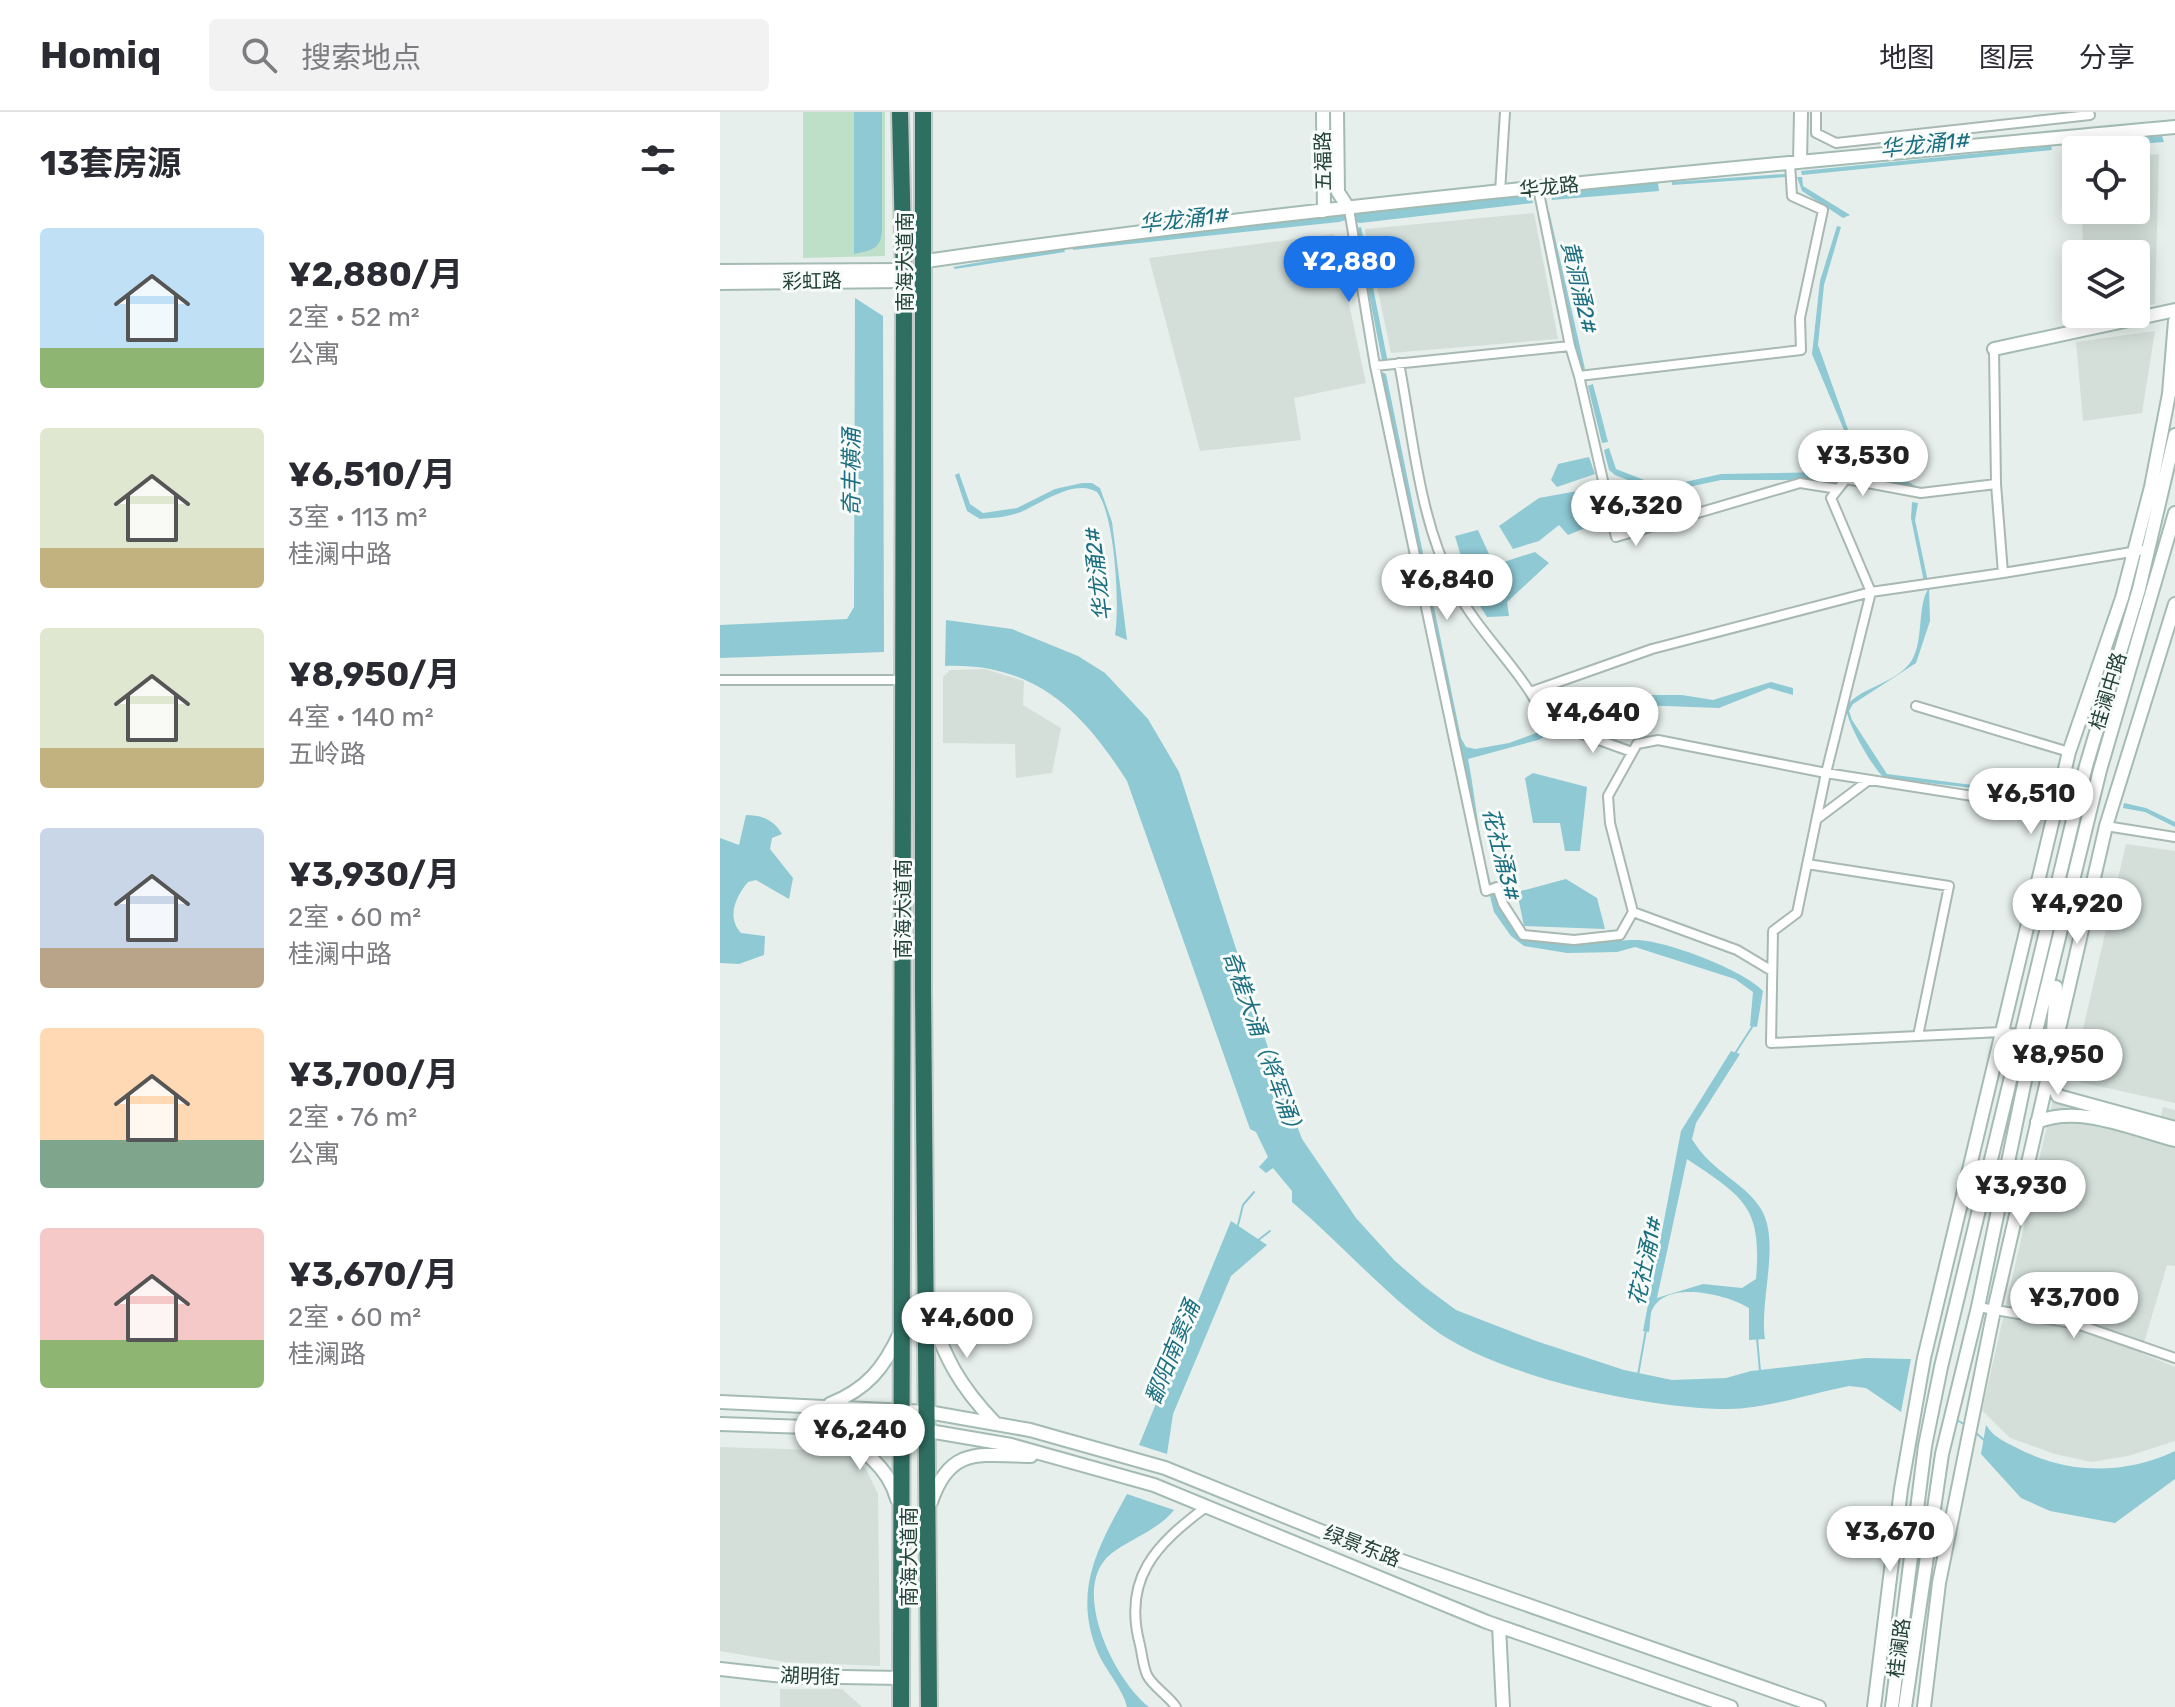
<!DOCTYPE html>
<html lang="zh">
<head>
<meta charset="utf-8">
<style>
	:root { --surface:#fff; --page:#f2f2f3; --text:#2b2b33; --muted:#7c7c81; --line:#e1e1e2; --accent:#1a73e8 }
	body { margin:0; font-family:Rubik,"Noto Sans SC",sans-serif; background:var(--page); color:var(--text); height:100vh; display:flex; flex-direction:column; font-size:30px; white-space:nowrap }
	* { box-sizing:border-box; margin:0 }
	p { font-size:26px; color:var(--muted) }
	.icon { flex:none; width:44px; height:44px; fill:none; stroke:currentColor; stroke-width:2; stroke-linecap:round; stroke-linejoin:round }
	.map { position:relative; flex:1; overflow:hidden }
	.side { display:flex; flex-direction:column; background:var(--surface); width:720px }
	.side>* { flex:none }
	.tools { position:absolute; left:1342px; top:24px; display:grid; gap:16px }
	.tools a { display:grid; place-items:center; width:88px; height:88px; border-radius:8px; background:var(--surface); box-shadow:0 4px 20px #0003; font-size:40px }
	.price { position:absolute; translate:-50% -68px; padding:0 18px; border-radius:28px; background:#fff; color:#222; font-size:26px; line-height:52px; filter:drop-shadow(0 2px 4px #0008) }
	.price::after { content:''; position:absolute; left:50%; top:48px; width:24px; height:18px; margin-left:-12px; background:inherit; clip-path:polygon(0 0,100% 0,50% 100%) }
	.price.current { background:var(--accent); color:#fff }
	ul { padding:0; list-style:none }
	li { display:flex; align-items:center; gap:24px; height:200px; padding:0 40px }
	li span { display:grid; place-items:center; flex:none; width:224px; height:160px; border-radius:8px; color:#555 }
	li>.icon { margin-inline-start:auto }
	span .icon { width:96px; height:96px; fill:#fffc; stroke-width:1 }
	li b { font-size:34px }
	h2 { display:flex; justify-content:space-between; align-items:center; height:96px; padding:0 40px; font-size:34px }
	header { display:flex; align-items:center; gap:48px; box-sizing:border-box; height:112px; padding:0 40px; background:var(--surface); border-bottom:2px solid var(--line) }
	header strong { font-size:38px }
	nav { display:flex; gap:44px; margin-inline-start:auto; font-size:28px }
	.search { width:560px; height:72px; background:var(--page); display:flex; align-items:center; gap:20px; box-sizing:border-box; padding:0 28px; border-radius:8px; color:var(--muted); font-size:30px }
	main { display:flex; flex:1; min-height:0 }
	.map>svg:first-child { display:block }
	.built { fill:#d4dfda }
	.green { fill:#bfe0c8 }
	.water { fill:#8ec9d4; fill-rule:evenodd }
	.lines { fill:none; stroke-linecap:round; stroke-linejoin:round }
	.stream { stroke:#8ec9d4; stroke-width:2 }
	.street-casing { stroke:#a8b8b2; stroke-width:12 }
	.secondary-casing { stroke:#a4bbb3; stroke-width:16 }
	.highway-casing { stroke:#c2cac8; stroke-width:20 }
	.street { stroke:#fff; stroke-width:8 }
	.secondary { stroke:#fff; stroke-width:12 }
	.highway { stroke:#2f6f62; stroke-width:16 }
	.labels { text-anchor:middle; stroke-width:6; stroke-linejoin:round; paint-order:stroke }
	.street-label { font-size:20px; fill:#24423a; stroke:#f7fbf9 }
	.water-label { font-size:22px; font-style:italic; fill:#1c6f80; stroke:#f7fbf9 }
</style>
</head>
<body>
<header>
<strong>Homiq</strong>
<div class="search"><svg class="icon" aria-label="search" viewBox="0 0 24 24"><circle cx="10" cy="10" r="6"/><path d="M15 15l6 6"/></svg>搜索地点</div>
<nav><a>地图</a><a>图层</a><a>分享</a></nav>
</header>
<main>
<section class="side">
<h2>13套房源<svg class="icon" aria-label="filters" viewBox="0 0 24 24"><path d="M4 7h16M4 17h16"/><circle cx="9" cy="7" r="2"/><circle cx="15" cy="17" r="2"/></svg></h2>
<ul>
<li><span style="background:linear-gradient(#bfe0f5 75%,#8fb573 0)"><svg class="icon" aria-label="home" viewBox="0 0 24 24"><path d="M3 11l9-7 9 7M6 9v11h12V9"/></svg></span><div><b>¥2,880/月</b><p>2室 · 52 m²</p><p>公寓</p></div></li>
<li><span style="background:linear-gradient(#dfe7d0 75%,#c2b280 0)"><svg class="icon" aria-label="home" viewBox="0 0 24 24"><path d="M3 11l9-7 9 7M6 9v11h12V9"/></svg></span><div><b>¥6,510/月</b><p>3室 · 113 m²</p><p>桂澜中路</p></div></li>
<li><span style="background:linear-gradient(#dfe7d0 75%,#c2b280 0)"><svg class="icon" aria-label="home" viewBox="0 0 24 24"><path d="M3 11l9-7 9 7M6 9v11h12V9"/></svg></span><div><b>¥8,950/月</b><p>4室 · 140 m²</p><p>五岭路</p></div></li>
<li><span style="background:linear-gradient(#c9d6e8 75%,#b9a48a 0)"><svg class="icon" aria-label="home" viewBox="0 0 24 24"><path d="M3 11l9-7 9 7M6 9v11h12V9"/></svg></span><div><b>¥3,930/月</b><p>2室 · 60 m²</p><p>桂澜中路</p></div></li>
<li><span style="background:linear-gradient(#ffd9b3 70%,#7fa58c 0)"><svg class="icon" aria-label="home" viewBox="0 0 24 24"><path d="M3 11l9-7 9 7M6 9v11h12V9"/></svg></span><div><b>¥3,700/月</b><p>2室 · 76 m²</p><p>公寓</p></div></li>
<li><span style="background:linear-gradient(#f6c9c9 70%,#8fb573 0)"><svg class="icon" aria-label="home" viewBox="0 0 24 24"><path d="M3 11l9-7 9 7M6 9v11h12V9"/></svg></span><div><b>¥3,670/月</b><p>2室 · 60 m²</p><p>桂澜路</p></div></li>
</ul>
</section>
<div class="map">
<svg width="1455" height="1595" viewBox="0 0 1455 1595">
	<rect width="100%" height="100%" fill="#e6efeb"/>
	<path class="built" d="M1439 42 1435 192 1416 196V142H1363L1362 98H1416V45Z
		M814 101 838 227 671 241 645 117Z
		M614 122 646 271 574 286 581 328 480 339 429 146Z
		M1435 219 1422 301 1363 309 1356 230Z
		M265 557 304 569 303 593 341 616 332 661 296 666 295 632 223 631V565L230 558Z
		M1406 732 1455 739V991L1351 968Z
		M1334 983 1440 1008 1443 995 1455 998V1154L1447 1153 1421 1241 1455 1255V1329L1408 1344 1371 1350 1335 1342 1290 1326 1262 1298Z
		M0 1335 123 1339 146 1357 158 1382 160 1554 65 1550 0 1539Z
		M60 1577H122L142 1595H60Z"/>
	<path class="green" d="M83 0H165V144L83 146Z"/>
	<path class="water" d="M134 0H162V118C161 138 151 138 134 142Z
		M1442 24 1444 30 1343 38V33Z
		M1331 34 1332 38 1082 63 1081 59Z
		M1065 62 1066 65 952 73V70Z
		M1077 65H1082L1083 74 1130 103 1123 106 1082 79Z
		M933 70 938 71 939 79 832 88 831 80Z
		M811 83 813 91 640 111 635 110 633 102Z
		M829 99 865 257 859 258 825 100Z
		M626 102V108L619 110 353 138 352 134Z
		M1117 114 1121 115 1104 173 1098 233 1141 354H1136L1134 342 1092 242 1100 169Z
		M641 115 667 246V250L662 248 636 116Z
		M343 135 345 140 235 157 233 155Z
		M135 186 163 204 164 540 0 546V513L127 507 134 495Z
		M660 259 666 262 741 626 746 635 755 637 789 631 819 620 846 592 880 583H962L993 588 1051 570 1073 576V583L1049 576 999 596 918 593 876 600 818 628 748 647C757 693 760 748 778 791 802 848 866 829 914 828 943 827 1024 858 1043 879L1037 915 1030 914 1033 880 1015 867 915 835 897 840 847 841 804 834 791 824 774 800 752 712Z
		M873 272 888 330 882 331 868 274Z
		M889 336 896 357 942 375 1001 362 1108 360 1109 363 1099 368H1001L941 381 895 363 889 358 884 338Z
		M869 345 875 362 837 375 831 368 838 352Z
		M239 361 250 392 263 401 297 396 335 377 362 371H372L380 376 392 410 407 528 395 523C400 494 395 403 377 380 353 366 320 393 298 401 286 405 273 406 260 407L247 399 235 363Z
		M1119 361 1182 366 1197 375 1193 378 1185 373 1119 365Z
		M863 378 877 391 880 410 848 423 839 413 819 429 793 437 779 414 819 386Z
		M1192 390 1198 391 1195 408 1208 470H1204L1191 406Z
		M758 418 774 453 815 440 829 451 787 490 789 504 767 505 737 458 742 448 735 424Z
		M1209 476 1210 509 1196 551 1133 592 1129 599 1132 608 1167 662 1314 681 1322 677V684L1165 666C1154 659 1125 608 1126 594 1143 574 1178 571 1192 548 1204 528 1197 492 1209 476Z
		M226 508 292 517 358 544 385 561 428 607 459 660 550 942 582 1027 636 1106 675 1149 705 1175 736 1198 816 1229 904 1258 952 1268 1006 1266 1031 1259 1146 1246 1191 1247 1181 1300 1146 1276 1129 1274C1094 1281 1043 1297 1009 1297 928 1297 777 1265 712 1216 661 1178 620 1131 572 1090V1079L553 1056 546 1061 539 1055 548 1045 536 1020 530 1017 407 669C361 597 314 551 225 554Z
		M813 661 867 675 860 739H845L840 711H813L805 666Z
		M1404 691 1426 696 1455 710V715L1425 700 1403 696Z
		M26 703C42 703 54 708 62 722L52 726 50 737 73 766 69 787 36 768 28 770C16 784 6 805 21 821L45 824 44 843 19 852 0 851V726L19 733Z
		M846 767 877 786 885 817 804 814 797 780Z
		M1011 939 1020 942 976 1011 972 1027C992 1061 1025 1070 1041 1097 1061 1130 1039 1188 1045 1227L1029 1228V1196C1007 1182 942 1166 931 1201 930 1207 930 1214 929 1220L923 1219 961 1019ZM967 1047C1025 1086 1042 1095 1036 1167L1022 1176 983 1172 937 1186Z
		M511 1109 547 1133 511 1164 453 1302 447 1342 419 1333Z
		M1266 1313C1274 1325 1283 1329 1295 1335 1346 1362 1402 1364 1455 1339V1367L1395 1411 1330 1399 1301 1386 1261 1342Z
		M407 1382 454 1398C435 1422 399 1430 384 1449 354 1487 397 1571 429 1595H407C403 1577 386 1559 378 1541 352 1479 378 1435 407 1382Z"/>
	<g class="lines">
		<path class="stream" d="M1016 940 1034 912
			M518 1113 523 1093 534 1080
			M537 1129 550 1119
			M1037 1226 1040 1259
			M918 1263 926 1218
			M1235 1307 1247 1314
			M1255 1320 1265 1329"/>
		<g class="street-casing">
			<path id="street" d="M1096 0V21L1116 31 1370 3
				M780 80 785 0
				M629 97 655 254 850 234 818 76
				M850 234 859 264 1081 238 1080 206 1103 98 1072 84 1070 51
				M1274 237 1276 372 1283 461 1430 437
				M679 251C693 324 699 406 733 472 758 522 803 558 826 609L912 640
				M655 254 766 779 777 775 783 792 803 823 854 828 900 823 913 800
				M859 264 896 425 1080 371 1118 377
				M1276 372 1201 381 1126 367 1111 386 1151 480 1283 461
				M0 568H182
				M813 579 932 537 1151 480 1106 661 1355 700
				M1196 594 1349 640
				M1097 707 1149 668
				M1386 714 1455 725
				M1087 752 1229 774 1198 924
				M1052 859 1017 838 913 800 890 711 888 684 917 632 938 628 1106 661 1077 801 1053 819 1051 931 1281 920 1299 922
				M1258 1195 1357 1212 1455 1246
				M456 1595C448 1583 433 1575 427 1563 423 1554 422 1542 420 1533 402 1467 436 1432 486 1395"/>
		</g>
		<g class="secondary-casing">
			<path id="secondary" d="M603 0 604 99
				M617 0 618 80 629 97
				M1080 50 1081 0
				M206 149C621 89 1038 54 1455 15
				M0 159 184 158
				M0 171 184 169
				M1274 237 1455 198
				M1333 920 1336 875
				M1328 964 1338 984 1455 1016
				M1317 1010C1359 992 1412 1017 1455 1028
				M209 1199C226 1248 239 1273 275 1311
				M0 1290 208 1300 310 1318 445 1356 628 1430 1099 1595
				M110 1292C147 1277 164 1256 180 1221
				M0 1312 209 1319 291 1333 434 1373 767 1510 1011 1595
				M109 1316C137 1334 168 1352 177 1387
				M211 1390C230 1334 259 1343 311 1344
				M779 1514 783 1595
				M0 1557 63 1564 181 1566
				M1154 1595 1181 1377 1204 1246 1349 640 1402 486 1431 375 1449 282 1455 209
				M1172 1595 1205 1334 1221 1255 1366 654 1419 477 1455 323
				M1185 1595 1222 1342 1258 1195 1310 944 1380 658 1455 401
				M1204 1595 1219 1471 1274 1198 1386 714 1455 492"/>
		</g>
		<g class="highway-casing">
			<path id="highway" d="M180 0 184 169 181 1595
				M203 0V876L209 1595"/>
		</g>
		<use href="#street" class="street"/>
		<use href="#secondary" class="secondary"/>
		<use href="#highway" class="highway"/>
	</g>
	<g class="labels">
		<g class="street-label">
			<text transform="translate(603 49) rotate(-91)" y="7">五福路</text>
			<text transform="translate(829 75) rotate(-6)" y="7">华龙路</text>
			<text transform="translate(185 150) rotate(-90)" y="7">南海大道南</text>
			<text transform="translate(92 169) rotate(-1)" y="7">彩虹路</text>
			<text transform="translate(1388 579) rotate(-73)" y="7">桂澜中路</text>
			<text transform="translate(183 797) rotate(-90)" y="7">南海大道南</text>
			<text transform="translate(642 1434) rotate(21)" y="7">绿景东路</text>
			<text transform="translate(189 1445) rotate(-90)" y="7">南海大道南</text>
			<text transform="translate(1179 1536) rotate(-83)" y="7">桂澜路</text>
			<text transform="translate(90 1564) rotate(2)" y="7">湖明街</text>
		</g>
		<g class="water-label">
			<text transform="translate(1205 32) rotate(-6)" y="8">华龙涌1#</text>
			<text transform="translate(464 107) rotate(-6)" y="8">华龙涌1#</text>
			<text transform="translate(860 175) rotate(77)" y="8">黄洞涌2#</text>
			<text transform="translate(131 360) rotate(-90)" y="8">奇丰横涌</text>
			<text transform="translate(377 462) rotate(-97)" y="8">华龙涌2#</text>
			<text transform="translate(782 742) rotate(76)" y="8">花社涌3#</text>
			<text transform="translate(544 933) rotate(70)" y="8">奇槎大涌（将军涌）</text>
			<text transform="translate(925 1149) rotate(-78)" y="8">花社涌1#</text>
			<text transform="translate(452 1240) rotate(-68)" y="8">鄱阳南窦涌</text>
		</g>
	</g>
</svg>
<div class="tools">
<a><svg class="icon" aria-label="locate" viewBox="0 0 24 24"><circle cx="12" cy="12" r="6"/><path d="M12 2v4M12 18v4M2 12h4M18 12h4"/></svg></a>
<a><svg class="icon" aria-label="layers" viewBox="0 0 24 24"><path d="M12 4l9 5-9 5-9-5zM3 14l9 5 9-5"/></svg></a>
</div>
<b class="price current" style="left:629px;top:192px">¥2,880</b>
<b class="price" style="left:1143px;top:386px">¥3,530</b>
<b class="price" style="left:916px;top:436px">¥6,320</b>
<b class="price" style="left:727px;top:510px">¥6,840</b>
<b class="price" style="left:873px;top:643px">¥4,640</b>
<b class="price" style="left:1311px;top:724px">¥6,510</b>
<b class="price" style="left:1357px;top:834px">¥4,920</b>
<b class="price" style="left:1338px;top:985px">¥8,950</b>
<b class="price" style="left:1301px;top:1116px">¥3,930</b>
<b class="price" style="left:1354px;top:1228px">¥3,700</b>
<b class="price" style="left:247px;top:1248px">¥4,600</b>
<b class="price" style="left:140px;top:1360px">¥6,240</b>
<b class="price" style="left:1170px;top:1462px">¥3,670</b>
</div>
</main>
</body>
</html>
